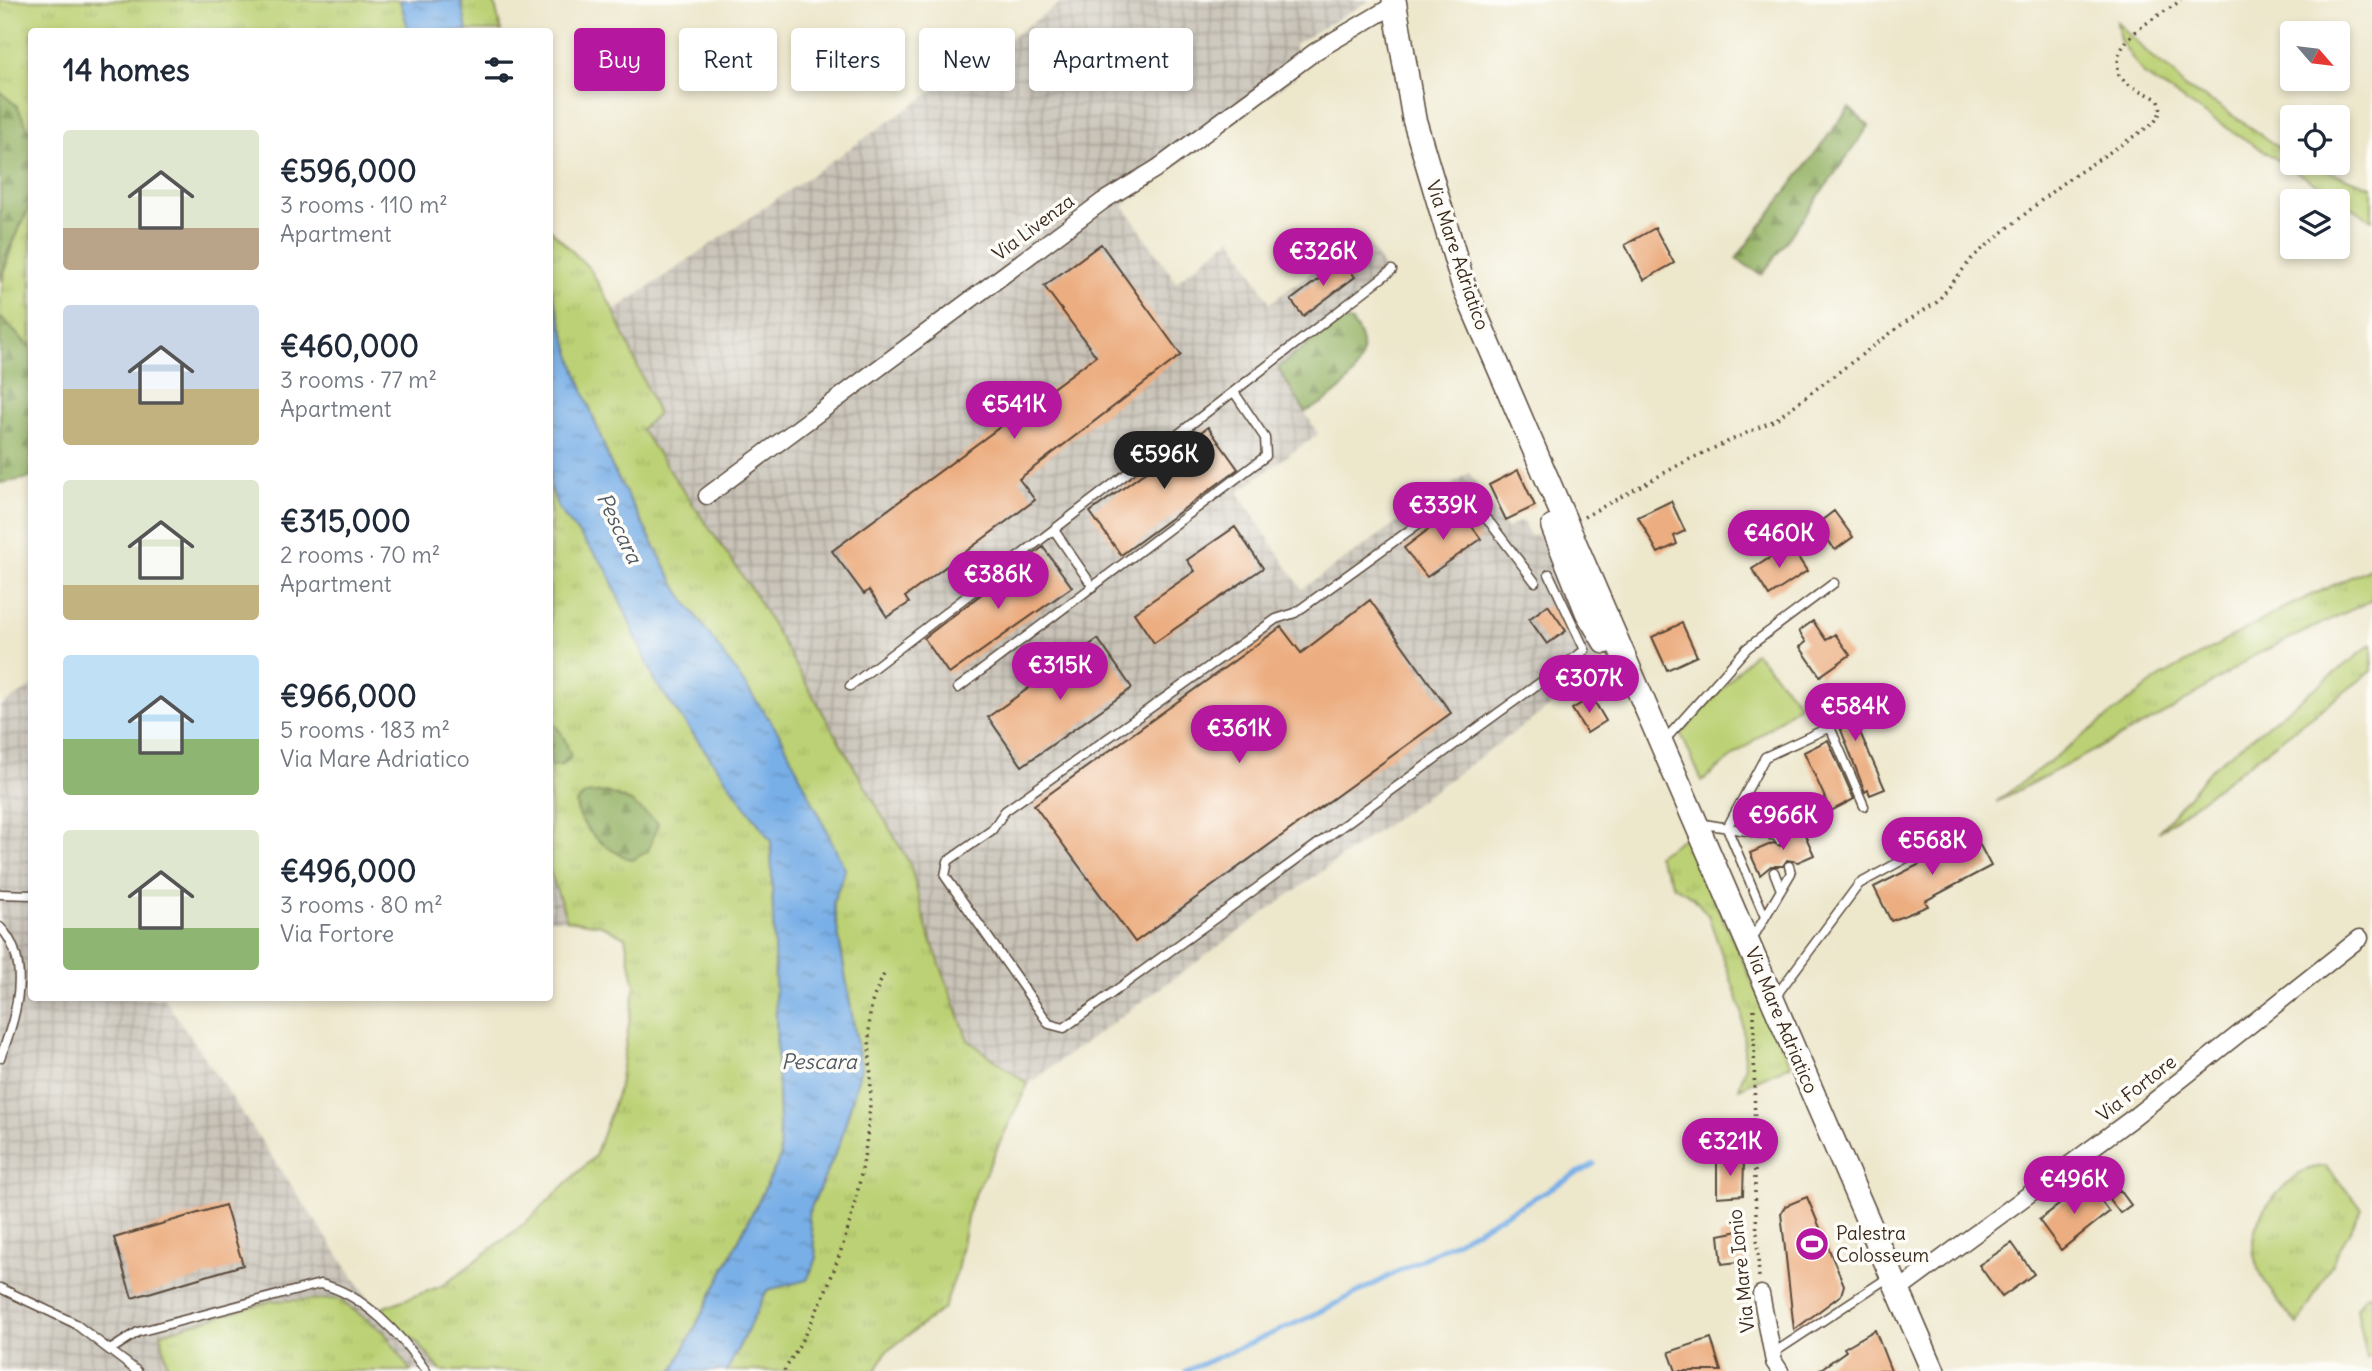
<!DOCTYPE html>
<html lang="en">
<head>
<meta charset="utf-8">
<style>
	:root { --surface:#fff; --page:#f2f2f3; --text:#1f2937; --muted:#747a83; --accent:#b5179e }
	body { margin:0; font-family:Delius,sans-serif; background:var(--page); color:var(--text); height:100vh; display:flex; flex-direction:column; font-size:26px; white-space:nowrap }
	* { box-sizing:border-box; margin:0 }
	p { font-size:23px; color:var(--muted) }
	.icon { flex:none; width:38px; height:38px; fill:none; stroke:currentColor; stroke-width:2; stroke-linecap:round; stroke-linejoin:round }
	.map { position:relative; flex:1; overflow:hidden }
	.sheet { position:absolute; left:28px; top:28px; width:525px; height:973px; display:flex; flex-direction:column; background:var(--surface); border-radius:7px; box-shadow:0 4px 10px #0003 }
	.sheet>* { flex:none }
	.top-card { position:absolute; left:574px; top:28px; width:665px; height:63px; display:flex; gap:14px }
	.needle { width:46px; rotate:118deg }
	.controls { position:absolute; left:2280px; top:21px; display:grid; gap:14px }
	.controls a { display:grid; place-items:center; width:70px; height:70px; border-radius:7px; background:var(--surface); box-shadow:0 4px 10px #0003; font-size:35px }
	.price { position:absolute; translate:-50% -60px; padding:0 16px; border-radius:24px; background:var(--accent); color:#fff; font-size:23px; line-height:46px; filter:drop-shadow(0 2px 4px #0008) }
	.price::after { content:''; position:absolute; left:50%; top:42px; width:21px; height:16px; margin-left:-10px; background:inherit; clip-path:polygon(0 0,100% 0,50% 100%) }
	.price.current { background:#222; color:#fff }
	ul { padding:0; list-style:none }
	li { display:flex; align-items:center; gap:21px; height:175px; padding:0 35px }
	li span { display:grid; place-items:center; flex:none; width:196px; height:140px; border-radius:7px; color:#555 }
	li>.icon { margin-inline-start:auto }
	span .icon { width:84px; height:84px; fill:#fffc; stroke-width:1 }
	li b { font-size:30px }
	h2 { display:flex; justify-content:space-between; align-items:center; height:84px; padding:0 35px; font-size:30px }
	.pill { padding:0 24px; border-radius:7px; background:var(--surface); box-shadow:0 4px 10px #0003; font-size:24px; line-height:63px }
	.pill.current { background:var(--accent); color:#fff }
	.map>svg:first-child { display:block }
	.industrial { fill:url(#industrial-grid) }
	.grass { fill:url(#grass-tufts); stroke:#7c7e4a; stroke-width:2 }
	.forest { fill:url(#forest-firs); stroke:#686e42; stroke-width:2 }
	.garden { fill:#bcd175; stroke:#7c7e4a; stroke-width:2 }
	.water { fill:url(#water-ripples); stroke:#5a6c82; stroke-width:2 }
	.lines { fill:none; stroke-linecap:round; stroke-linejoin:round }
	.stream { stroke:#78afe7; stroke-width:5 }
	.building { fill:#ecad80 }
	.service-casing { stroke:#564638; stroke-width:11 }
	.minor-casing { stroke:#564638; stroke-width:19 }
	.secondary-casing { stroke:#564638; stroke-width:26 }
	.path { stroke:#564638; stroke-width:3.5; stroke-dasharray:2 5; stroke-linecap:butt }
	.service { stroke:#fff; stroke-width:8 }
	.minor { stroke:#fff; stroke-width:16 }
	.secondary { stroke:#fff; stroke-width:23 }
	.labels { text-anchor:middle; stroke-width:7; stroke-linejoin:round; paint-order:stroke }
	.street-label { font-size:19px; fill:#3b2a1e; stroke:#fdfcf7 }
	.poi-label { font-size:19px; fill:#3b2a1e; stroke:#fdfcf7; text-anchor:start }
	.water-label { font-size:21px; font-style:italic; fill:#505964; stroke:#fdfcf7 }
</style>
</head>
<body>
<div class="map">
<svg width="2372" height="1371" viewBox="0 0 2372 1371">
	<defs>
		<pattern id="industrial-grid" width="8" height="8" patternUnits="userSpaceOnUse" patternTransform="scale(1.75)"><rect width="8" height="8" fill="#c9c3b8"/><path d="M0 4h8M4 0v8" fill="none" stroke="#a49f95"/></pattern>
		<pattern id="grass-tufts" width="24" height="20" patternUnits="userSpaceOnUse" patternTransform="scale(1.75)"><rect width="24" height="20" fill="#bcd175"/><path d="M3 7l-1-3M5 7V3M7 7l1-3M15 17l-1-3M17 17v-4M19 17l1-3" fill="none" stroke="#a2b465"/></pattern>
		<pattern id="forest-firs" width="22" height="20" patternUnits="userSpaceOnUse" patternTransform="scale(1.75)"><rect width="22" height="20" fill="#95b366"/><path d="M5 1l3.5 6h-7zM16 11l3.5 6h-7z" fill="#7b9253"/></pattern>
		<pattern id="water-ripples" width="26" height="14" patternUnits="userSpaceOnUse" patternTransform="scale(1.75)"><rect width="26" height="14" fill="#78afe7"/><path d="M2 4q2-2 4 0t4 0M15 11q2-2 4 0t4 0" fill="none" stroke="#648fbb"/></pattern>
	</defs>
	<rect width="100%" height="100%" fill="#fdfcf7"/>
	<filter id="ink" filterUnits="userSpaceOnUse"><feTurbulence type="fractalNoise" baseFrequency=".0143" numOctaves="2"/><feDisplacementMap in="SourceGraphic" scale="14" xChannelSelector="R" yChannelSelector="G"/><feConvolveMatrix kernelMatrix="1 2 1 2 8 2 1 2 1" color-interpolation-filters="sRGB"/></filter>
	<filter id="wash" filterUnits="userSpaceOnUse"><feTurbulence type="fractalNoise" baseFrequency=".00686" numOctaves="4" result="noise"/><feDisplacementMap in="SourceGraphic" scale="28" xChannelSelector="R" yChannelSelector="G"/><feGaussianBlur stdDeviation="1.57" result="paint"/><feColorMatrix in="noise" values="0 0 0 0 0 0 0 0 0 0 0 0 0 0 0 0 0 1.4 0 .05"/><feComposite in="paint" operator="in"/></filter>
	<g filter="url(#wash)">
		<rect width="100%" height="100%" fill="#ede7cc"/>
		<path class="industrial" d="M1065 0H1370L1295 44V77L1123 205 1176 282 1232 237 1270 303 1362 234 1391 279 1279 368 1318 434 1238 492 1302 589 1469 473 1506 529 1522 520 1530 536 1538 534 1602 669 1028 1084 968 1040 927 929 910 864 754 593 641 429 657 413 614 311Z
			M31 687 32 998H164L376 1310 417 1342 441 1371H0V706Z
			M550 871 567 920 550 919Z"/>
		<path class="grass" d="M0 0H400L409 31 32 32 31 136 0 92Z
			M461 0H494L501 31H467Z
			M2117 22 2154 59 2173 72 2185 88 2215 103 2292 157V163H2304L2372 187V220L2144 75 2120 40Z
			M31 204V349L0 317C0 269 11 246 31 204Z
			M550 229 590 269 614 311 658 414 641 429 754 593 910 864 927 929 968 1040 1028 1084 969 1207 957 1271 944 1308 886 1352 876 1371H727L767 1290 807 1280 817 1258 808 1214 840 1143 861 1068 833 903 845 869 678 590 612 467 576 371 550 285Z
			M550 484 558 508 606 568 656 683 771 840 780 1158 673 1371H441L417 1342 376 1310 444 1285 525 1223 595 1156 618 1091 635 987 625 937 601 925 567 920 550 871Z
			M2372 567V600L2253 656 2173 709 1996 802 2159 678 2278 611Z
			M2372 644V671L2158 832 2211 769Z
			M1685 837 1791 1065 1739 1088 1745 1068 1742 1011 1708 915 1693 897 1674 886 1657 855Z
			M2325 1166 2362 1208 2298 1325C2261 1282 2230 1244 2276 1195 2293 1177 2300 1168 2325 1166Z
			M2372 1293V1354L2367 1359 2357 1308 2365 1296Z
			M338 1299 384 1332 411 1371H168L161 1333 271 1301Z"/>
		<path class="forest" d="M0 92 17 106 32 136 31 204 12 242 0 281Z
			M1849 108 1869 126 1762 275 1736 259Z
			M0 317 32 349 31 478 0 483Z
			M1340 319 1352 322C1382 360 1340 396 1305 412L1278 368Z
			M550 721C562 729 567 744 571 757L563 765 550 766Z
			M606 792 631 802 658 823 648 851 632 860C607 850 580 831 576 803L586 794Z"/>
		<path class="garden" d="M1755 652 1800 704 1702 781 1681 734Z"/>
		<path class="water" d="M400 0H461L467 31H409Z
			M550 285 576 371 612 467 678 590 781 736 845 869 833 903 861 1068 840 1143 808 1214 817 1258 807 1280 767 1290 727 1371H673L780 1158 771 841 656 683 606 568 558 508 550 484Z"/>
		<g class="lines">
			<path class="stream" d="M1186 1371 1312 1316 1457 1241 1594 1164"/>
		</g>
		<g id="blocks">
			<path class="building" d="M1655 228 1674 263 1644 280 1625 245Z
				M1101 244 1181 355 1019 479 1035 500 905 597 909 603 887 617 869 590 864 594 832 551 1096 356 1044 286Z
				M1343 261 1355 277 1303 316 1291 300Z
				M1208 427 1238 469 1121 555 1090 512Z
				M1518 470 1535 506 1506 520 1489 485Z
				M1671 501 1685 531 1674 536 1677 544 1658 553 1638 517Z
				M1458 507 1481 539 1427 577 1404 548Z
				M1834 511 1853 537 1835 550 1817 524Z
				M1235 527 1263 568 1154 643 1134 613 1195 571 1187 560Z
				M1790 545 1807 571 1769 596 1752 569Z
				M1043 547 1072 587 949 674 924 638Z
				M1370 600 1451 713 1135 942 1034 805 1281 627 1301 653Z
				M1548 605 1566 631 1547 644 1529 619Z
				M1813 621 1826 640 1835 634 1850 655 1820 676 1800 647 1806 642 1799 631Z
				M1682 623 1697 656 1667 670 1652 637Z
				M1098 639 1132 688 1022 766 988 717Z
				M1840 689 1849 701 1847 703 1885 789 1870 795 1868 790 1865 792 1836 717 1824 702Z
				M1592 697 1606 721 1587 733 1572 709Z
				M1828 740 1854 799 1831 811 1804 752Z
				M1802 828 1814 855 1798 862 1787 860 1783 866H1771L1760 875 1750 853 1773 843 1781 846 1786 834Z
				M1974 834 1991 866 1925 901 1928 906 1891 921 1874 887 1928 860 1926 855 1939 846 1952 839 1955 844Z
				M1717 1161H1744L1743 1195 1717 1197Z
				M2088 1183 2109 1212 2061 1250 2039 1220Z
				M2120 1190 2131 1205 2120 1213 2109 1199Z
				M1807 1197 1844 1285 1841 1295 1794 1330 1781 1213 1785 1206Z
				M225 1205 243 1265 132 1298 114 1238Z
				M1744 1230 1746 1261 1722 1264 1719 1235Z
				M2012 1243 2034 1274 2002 1297 1979 1265Z
				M1875 1330 1891 1371H1818L1846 1351 1844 1348Z
				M1711 1338 1721 1371H1676L1669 1352Z"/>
		</g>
	</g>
	<g filter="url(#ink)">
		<use href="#blocks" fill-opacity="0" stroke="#564638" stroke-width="2"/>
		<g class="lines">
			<g class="service-casing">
				<path id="service" d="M1054 530 1093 587
					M1535 582 1491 524 1461 493 1295 613 1276 619 1005 811 992 830 948 861 945 876 1049 1024 1064 1028 1585 650 1549 574
					M850 686 1392 270
					M958 688 1266 456 1265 438 1234 392
					M1663 742 1747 648 1834 583
					M1698 823 1777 836 1779 840
					M1774 872 1781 890
					M0 894 32 895
					M1765 917 1727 828 1765 757 1830 727 1864 806
					M0 927C33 961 16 1019 0 1058
					M1751 941 1791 873 1789 866
					M1775 997 1859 884 1923 849
					M0 1288 74 1323 137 1371
					M110 1350 138 1332 320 1284C363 1293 402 1336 426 1371
					M1772 1354 1889 1277"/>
			</g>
			<g class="minor-casing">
				<path id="minor" d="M707 496 1103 201 1159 167 1316 51 1394 5
					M1899 1290 2130 1120 2360 938
					M1761 1294 1774 1362 1780 1371"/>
			</g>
			<g class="secondary-casing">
				<path id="secondary" d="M1394 0 1414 119 1464 287 1933 1371
					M1553 527 1587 612 1605 642"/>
			</g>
			<path class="path" d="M1584 517 1688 460 1775 420 1904 323 1937 302 1973 257 2060 185 2154 123 2161 111 2159 100 2126 83 2119 75C2110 36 2156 20 2181 0
				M1754 1009 1755 1192 1759 1278
				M784 1371C834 1290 864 1199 870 1104 873 1072 866 1039 871 1007 873 996 880 983 885 972"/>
			<use href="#service" class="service"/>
			<use href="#minor" class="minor"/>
			<use href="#secondary" class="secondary"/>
		</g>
	</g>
	<defs>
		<g id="stadium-disc" transform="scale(1.75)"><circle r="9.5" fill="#b5179e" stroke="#fdfcf7"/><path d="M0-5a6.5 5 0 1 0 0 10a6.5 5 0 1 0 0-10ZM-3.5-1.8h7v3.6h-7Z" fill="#fff"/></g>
	</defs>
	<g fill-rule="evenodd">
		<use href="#stadium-disc" x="1812" y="1244"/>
	</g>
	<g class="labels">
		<g class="street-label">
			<text transform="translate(1033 227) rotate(-37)" y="7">Via Livenza</text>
			<text transform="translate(1458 255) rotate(71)" y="7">Via Mare Adriatico</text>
			<text transform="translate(1782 1020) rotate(67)" y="7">Via Mare Adriatico</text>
			<text transform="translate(2136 1088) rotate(-38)" y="7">Via Fortore</text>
			<text transform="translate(1741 1271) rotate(-96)" y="7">Via Mare Ionio</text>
		</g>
		<g class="poi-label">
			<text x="1836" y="1240">Palestra<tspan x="1836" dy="22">Colosseum</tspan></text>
		</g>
		<g class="water-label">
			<text transform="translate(619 528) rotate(64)" y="7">Pescara</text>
			<text x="819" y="1069">Pescara</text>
		</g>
	</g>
</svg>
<div class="controls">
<a><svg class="needle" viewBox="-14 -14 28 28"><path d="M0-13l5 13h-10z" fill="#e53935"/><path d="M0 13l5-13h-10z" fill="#747a83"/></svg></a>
<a><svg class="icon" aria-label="locate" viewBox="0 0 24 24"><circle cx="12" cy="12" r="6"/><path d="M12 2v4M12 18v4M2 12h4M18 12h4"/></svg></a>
<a><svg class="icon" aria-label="layers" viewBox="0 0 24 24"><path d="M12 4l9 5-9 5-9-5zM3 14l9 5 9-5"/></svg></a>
</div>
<b class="price" style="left:1323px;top:288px">€326K</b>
<b class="price" style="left:1014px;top:441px">€541K</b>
<b class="price current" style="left:1164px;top:491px">€596K</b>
<b class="price" style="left:1443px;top:542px">€339K</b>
<b class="price" style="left:1779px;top:570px">€460K</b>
<b class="price" style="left:998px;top:611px">€386K</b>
<b class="price" style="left:1060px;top:702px">€315K</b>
<b class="price" style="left:1589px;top:715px">€307K</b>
<b class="price" style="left:1855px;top:743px">€584K</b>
<b class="price" style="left:1239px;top:765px">€361K</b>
<b class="price" style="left:1783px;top:852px">€966K</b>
<b class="price" style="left:1932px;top:877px">€568K</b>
<b class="price" style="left:1730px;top:1178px">€321K</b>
<b class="price" style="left:2074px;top:1216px">€496K</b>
<div class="top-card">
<a class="pill current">Buy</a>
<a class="pill">Rent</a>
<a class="pill">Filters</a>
<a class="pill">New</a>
<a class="pill">Apartment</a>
</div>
<section class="sheet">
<h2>14 homes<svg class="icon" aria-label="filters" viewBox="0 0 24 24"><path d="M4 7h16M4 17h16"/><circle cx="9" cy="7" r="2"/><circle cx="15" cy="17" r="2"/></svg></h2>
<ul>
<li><span style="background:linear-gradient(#dfe7d0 70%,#b9a48a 0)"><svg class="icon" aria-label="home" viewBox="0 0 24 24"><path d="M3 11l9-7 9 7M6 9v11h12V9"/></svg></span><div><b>€596,000</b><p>3 rooms · 110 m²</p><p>Apartment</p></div></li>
<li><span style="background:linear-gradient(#c9d6e8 60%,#c2b280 0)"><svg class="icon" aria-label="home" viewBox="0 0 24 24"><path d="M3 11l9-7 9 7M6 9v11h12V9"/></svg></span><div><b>€460,000</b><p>3 rooms · 77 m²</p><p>Apartment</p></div></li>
<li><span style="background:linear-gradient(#dfe7d0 75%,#c2b280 0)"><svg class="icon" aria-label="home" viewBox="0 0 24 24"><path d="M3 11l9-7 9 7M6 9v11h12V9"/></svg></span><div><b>€315,000</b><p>2 rooms · 70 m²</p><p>Apartment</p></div></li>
<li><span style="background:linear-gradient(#bfe0f5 60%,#8fb573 0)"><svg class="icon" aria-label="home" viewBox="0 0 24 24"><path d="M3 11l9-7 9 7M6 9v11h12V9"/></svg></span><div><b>€966,000</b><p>5 rooms · 183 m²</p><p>Via Mare Adriatico</p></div></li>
<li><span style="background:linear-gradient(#dfe7d0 70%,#8fb573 0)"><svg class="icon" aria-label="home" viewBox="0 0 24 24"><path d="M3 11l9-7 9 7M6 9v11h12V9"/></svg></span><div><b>€496,000</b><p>3 rooms · 80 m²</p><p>Via Fortore</p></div></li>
</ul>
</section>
</div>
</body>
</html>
